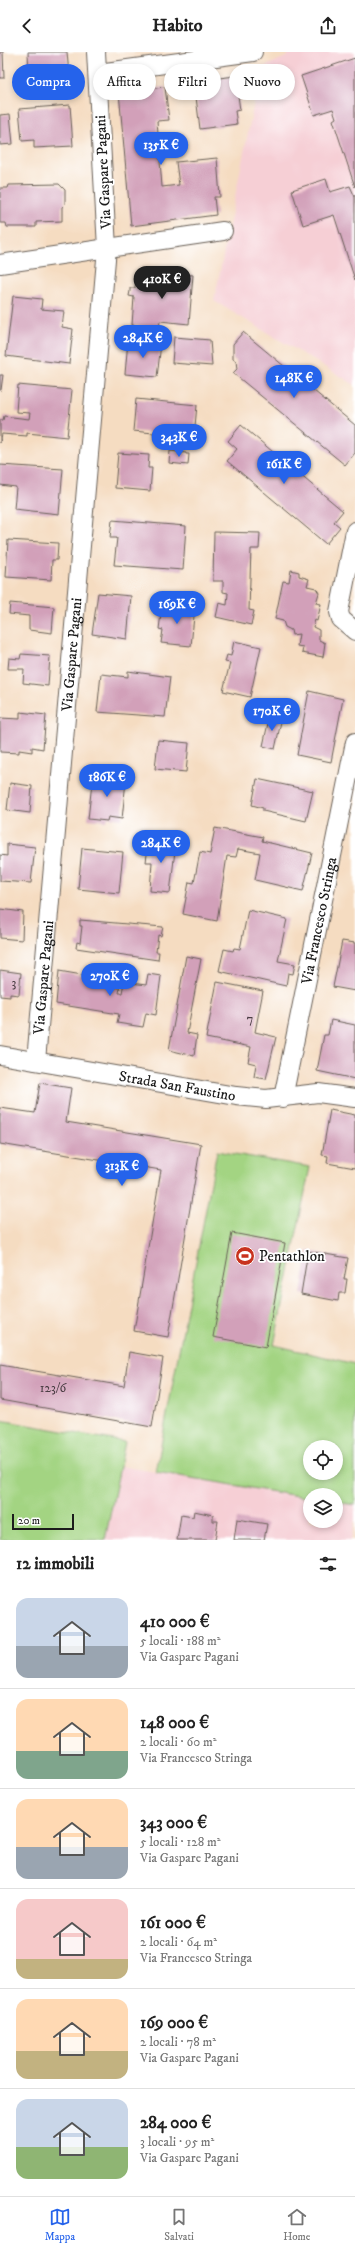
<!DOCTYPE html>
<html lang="it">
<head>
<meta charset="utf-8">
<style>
	:root { --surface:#fff; --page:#f6f6f6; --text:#222; --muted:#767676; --line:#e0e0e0; --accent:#2563eb }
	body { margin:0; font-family:"IM FELL DW Pica",serif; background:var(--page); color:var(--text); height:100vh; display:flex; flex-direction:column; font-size:15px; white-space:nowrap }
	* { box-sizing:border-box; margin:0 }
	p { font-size:13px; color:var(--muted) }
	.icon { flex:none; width:22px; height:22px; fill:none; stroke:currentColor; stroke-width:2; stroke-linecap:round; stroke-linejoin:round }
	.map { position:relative; height:1488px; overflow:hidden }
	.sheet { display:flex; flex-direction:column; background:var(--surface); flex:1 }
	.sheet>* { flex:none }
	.banner { position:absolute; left:12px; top:12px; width:331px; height:36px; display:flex; gap:8px }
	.controls { position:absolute; left:303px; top:1388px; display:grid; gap:8px }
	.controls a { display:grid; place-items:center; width:40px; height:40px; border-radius:50%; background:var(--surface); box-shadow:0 2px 6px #0003; font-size:20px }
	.scale { position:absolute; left:12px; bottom:10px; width:62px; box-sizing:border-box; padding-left:4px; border:2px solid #1c1c1c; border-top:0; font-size:11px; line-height:14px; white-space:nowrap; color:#1c1c1c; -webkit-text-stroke:3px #fff; paint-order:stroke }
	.price { position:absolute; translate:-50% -34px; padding:0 9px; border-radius:14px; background:var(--accent); color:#fff; font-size:13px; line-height:26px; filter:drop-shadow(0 1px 2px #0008) }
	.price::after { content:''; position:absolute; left:50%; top:24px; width:12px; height:9px; margin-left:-6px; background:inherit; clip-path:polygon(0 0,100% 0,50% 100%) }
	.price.active { background:#222; color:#fff }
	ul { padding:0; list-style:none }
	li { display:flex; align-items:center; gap:12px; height:100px; padding:0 16px }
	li+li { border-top:1px solid var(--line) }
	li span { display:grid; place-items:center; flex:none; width:112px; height:80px; border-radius:12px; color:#555 }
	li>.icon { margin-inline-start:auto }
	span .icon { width:48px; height:48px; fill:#fffc; stroke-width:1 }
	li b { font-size:17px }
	h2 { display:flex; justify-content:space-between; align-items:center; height:48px; padding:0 16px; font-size:17px }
	.chip { padding:0 14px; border-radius:18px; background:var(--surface); box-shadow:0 2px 6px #0003; font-size:14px; line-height:36px }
	.chip.active { background:var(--accent); color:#fff }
	header { display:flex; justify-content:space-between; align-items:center; height:52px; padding:0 16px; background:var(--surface); font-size:18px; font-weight:700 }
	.tabs { display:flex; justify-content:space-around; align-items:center; height:56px; border-top:1px solid var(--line); background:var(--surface); font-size:11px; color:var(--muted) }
	.tabs a { display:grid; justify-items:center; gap:2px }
	.tabs .active { color:var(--accent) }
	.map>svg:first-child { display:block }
	.built { fill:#f6cfd5 }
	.green { fill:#a3d482; stroke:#60784f; fill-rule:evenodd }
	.building { fill:#d2a0b9 }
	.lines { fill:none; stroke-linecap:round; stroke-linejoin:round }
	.minor-casing { stroke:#685f56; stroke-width:20 }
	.minor { stroke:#fff; stroke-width:18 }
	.labels { text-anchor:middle; stroke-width:3.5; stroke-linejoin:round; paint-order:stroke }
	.number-label { font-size:13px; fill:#4a3d43 }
	.street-label { font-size:15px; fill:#1c1c1c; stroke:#fff }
	.poi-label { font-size:15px; fill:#1c1c1c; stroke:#fff; text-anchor:start }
</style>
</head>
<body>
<header><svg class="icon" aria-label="back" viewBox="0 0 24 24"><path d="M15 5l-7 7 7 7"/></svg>Habito<svg class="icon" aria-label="share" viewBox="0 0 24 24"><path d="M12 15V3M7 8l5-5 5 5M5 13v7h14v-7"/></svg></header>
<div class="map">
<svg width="355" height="1488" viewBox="0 0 355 1488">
	<rect width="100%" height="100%" fill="#fff"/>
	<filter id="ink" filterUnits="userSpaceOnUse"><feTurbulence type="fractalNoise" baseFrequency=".025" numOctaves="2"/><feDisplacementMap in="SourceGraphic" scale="8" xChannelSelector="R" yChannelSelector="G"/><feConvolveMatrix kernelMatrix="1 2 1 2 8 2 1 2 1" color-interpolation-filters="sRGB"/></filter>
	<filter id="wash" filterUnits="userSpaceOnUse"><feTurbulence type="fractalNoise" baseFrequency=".012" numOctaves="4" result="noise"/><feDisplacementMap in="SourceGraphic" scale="16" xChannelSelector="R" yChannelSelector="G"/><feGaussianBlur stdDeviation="0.9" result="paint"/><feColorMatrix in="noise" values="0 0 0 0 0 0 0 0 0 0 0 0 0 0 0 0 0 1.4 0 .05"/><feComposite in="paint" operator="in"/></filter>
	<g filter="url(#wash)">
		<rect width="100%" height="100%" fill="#f5dcc1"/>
		<path class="built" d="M287 0H355V333L214 249 261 16 288 4Z
			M120 1414 310 1446V1469H336V1450L355 1453V1467L351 1488H105Z"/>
		<path class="green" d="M217 1099 310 1115 274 1293 355 1312V1453L336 1450V1443H310V1446L156 1420ZM310 1395H336V1421H310Z
			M0 1368 125 1390 105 1488H0Z"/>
		<g id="blocks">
			<path class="building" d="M0 0H3L4 26H0Z
				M28 0H67L69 22 29 24Z
				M355 6V135L333 68 336 66 333 57 314 63 301 24Z
				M244 23 246 35 237 36 240 58 235 59 237 72 200 77 194 29Z
				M165 35 169 68 157 69 162 135 179 133 176 110 217 106 220 145H214L216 163 131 174 119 40Z
				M70 53 73 94 34 96V88L22 89 19 57Z
				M10 62 13 92 0 93V63Z
				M326 127 330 140 350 134 355 145V228L334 163 303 173 292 138Z
				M59 132 65 138V152L62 155V169L36 170V175H7L6 171H0V136H8L9 133Z
				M172 221 193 223 189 272 160 269 159 276 132 273 134 245 129 244 130 239V236H135L136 227 149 228V224Z
				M13 244 42 247 41 257 64 259 62 275 73 277 69 312 6 304Z
				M243 280 355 373V401L345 413 233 321 237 317 236 309 233 307V292Z
				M174 285 210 288 212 314 172 311Z
				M128 289 161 292 157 325 125 322Z
				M0 323H3L1 338H0Z
				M18 333 72 338 67 385 27 381V384L2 382 0 391V368H3L4 364 29 367 30 361 16 360Z
				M136 347 197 353 194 385 133 379Z
				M241 373 343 459 334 470 340 475 326 492 227 409 237 397 228 389Z
				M170 399 186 401V402H189L188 413 169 411Z
				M118 401 149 403 148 416H152L150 439 115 436Z
				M0 413 63 417 59 462 14 457 16 435 0 433Z
				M112 468 186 474 183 518 114 513 117 486H110Z
				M214 480 260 481 259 497H251L249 558 254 559 251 573 216 565 219 551 227 553 228 541 223 540V529H213Z
				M8 488 58 491 57 508H52L51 528 6 525Z
				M291 518 299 520V524L309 527 307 534 316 536 319 541 316 551 321 552 317 569 315 568 313 575 319 578V588L325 591 323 605 302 601 303 595 297 594 299 582 292 583 291 578 285 575 283 569 275 567 283 529 289 530Z
				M98 541 131 544 127 587 92 582Z
				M10 551 54 555 52 581 29 578V564L9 562Z
				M165 552 195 554 191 594 161 591 163 578 159 577 161 562 164 563Z
				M234 589 261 595 250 645 223 639 230 611 225 610 227 603 231 604Z
				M21 602 50 604 48 634 23 631 24 617H8L9 606 20 607Z
				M128 619 170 625 165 665 97 660 101 622 128 625Z
				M309 639 343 647 331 710 297 703Z
				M20 660 46 663 43 697 32 695V700L19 698V701L0 700V666L20 667Z
				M270 662 282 665 275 697 263 694Z
				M158 688 189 691 186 720 155 717Z
				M93 722 112 724V727L126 729 122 767 108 765 107 769 88 767Z
				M257 727 313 739 306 769 263 759V756L252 753Z
				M10 731 32 734 30 761 7 758Z
				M215 776 263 785 262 789 312 801 303 839 255 828 260 801 238 797 236 805 227 804 217 869 183 862 189 830 194 831 200 800 210 802Z
				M149 787 176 790 170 841 150 839 152 810H146Z
				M7 792 35 795 31 831 0 829V803L7 804Z
				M82 796 123 800 119 841 78 837Z
				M0 857 23 860 22 888 0 886Z
				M248 858 287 867 278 909 295 912 293 922 288 921 286 934 219 919 224 897 233 899 234 896 240 897Z
				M80 868 163 875 161 884 158 883 156 900H159L158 908 76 896 77 890 80 891 82 874H80Z
				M342 889 355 891V939L333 935Z
				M186 904 201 907 187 981 197 983 194 1004 169 998Z
				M0 918 21 921 19 943 10 942V945L0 944Z
				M59 919 111 928 110 934 120 936 119 941H122L124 930 146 933 148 922 161 924 156 963 146 961 143 975 117 971 119 962 56 952Z
				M217 930 263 939 255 980 276 985 266 1027 254 1025 256 1012 248 1010 251 995 206 986Z
				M331 968 355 973V1027L317 1019 324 983H328Z
				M40 1031 71 1036 66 1070 201 1092 168 1285 134 1279 161 1118 0 1092V1056L35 1061Z
				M330 1058 355 1063V1116L327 1111 328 1104 322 1103Z
				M232 1181 285 1191 266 1295 213 1285Z
				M308 1199 348 1206 344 1227H347L345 1241H339L338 1249 301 1242Z
				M129 1300 163 1306 152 1375 0 1348V1313L124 1334Z
				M194 1459 213 1463V1469H218L215 1488H177L181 1463 193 1465Z
				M237 1467 267 1472 264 1488H234Z"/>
		</g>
	</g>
	<g filter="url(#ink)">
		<use href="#blocks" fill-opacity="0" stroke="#685f56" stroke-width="1"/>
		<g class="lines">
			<g class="minor-casing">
				<g id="minor">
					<path d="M98 21 253 0"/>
					<path d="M0 212 223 179"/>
					<path d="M355 479 339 560 341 567 355 579"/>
					<path id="s1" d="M0 1003 236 1044 266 1047 318 1041 355 1046"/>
					<path id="s2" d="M36 1009 107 196 96 0"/>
					<path id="s3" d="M283 1046 355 690"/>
				</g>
			</g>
			<use href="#minor" class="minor"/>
		</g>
	</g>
	<defs>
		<g id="stadium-disc" transform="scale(1)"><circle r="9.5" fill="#c8321e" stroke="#fff"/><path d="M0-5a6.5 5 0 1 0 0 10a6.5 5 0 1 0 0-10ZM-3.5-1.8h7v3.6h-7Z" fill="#fff"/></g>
	</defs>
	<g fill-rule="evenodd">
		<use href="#stadium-disc" x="245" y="1204"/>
	</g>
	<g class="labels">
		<g class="number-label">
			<text x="14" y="935">3</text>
			<text x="250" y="971">7</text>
			<text x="53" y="1340">123/6</text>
		</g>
		<g class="street-label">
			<text transform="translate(103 120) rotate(-93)" y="5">Via Gaspare Pagani</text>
			<text dy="5" stroke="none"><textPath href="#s2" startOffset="408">Via Gaspare Pagani</textPath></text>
			<text dy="5" stroke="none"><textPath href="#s3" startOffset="181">Via Francesco Stringa</textPath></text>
			<text dy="5" stroke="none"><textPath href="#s2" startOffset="84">Via Gaspare Pagani</textPath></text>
			<text dy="5" stroke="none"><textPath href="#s1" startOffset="180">Strada San Faustino</textPath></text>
		</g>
		<g class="poi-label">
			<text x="259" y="1209">Pentathlon</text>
		</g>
	</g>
</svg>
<div class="controls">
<a><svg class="icon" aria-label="locate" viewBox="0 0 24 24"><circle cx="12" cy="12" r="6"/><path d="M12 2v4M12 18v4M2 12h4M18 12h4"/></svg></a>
<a><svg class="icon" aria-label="layers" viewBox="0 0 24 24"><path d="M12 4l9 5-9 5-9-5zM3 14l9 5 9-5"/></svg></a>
</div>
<div class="scale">20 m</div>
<b class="price" style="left:161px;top:114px">135K €</b>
<b class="price active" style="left:162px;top:248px">410K €</b>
<b class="price" style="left:143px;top:307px">284K €</b>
<b class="price" style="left:294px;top:347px">148K €</b>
<b class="price" style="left:179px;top:406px">343K €</b>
<b class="price" style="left:284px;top:433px">161K €</b>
<b class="price" style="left:177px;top:573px">169K €</b>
<b class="price" style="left:272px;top:680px">170K €</b>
<b class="price" style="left:107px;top:746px">186K €</b>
<b class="price" style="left:161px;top:812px">284K €</b>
<b class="price" style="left:110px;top:945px">270K €</b>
<b class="price" style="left:122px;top:1135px">313K €</b>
<div class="banner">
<a class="chip active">Compra</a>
<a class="chip">Affitta</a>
<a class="chip">Filtri</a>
<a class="chip">Nuovo</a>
</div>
</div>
<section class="sheet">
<h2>12 immobili<svg class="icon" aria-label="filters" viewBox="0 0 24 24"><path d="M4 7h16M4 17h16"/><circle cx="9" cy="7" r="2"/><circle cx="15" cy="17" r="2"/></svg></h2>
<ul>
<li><span style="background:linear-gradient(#c9d6e8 60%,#9aa5b1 0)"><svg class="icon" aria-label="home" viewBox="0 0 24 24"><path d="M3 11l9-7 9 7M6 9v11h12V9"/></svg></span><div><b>410 000 €</b><p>5 locali · 188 m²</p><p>Via Gaspare Pagani</p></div></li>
<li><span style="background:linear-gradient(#ffd9b3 65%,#7fa58c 0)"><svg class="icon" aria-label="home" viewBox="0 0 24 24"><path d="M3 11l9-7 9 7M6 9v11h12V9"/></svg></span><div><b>148 000 €</b><p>2 locali · 60 m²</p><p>Via Francesco Stringa</p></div></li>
<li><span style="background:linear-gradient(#ffd9b3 60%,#9aa5b1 0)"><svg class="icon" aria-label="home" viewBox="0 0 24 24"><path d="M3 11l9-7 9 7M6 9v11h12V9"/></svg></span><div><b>343 000 €</b><p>5 locali · 128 m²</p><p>Via Gaspare Pagani</p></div></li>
<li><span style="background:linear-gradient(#f6c9c9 75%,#c2b280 0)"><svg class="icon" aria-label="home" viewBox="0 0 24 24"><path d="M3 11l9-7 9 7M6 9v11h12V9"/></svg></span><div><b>161 000 €</b><p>2 locali · 64 m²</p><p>Via Francesco Stringa</p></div></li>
<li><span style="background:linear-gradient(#ffd9b3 65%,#c2b280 0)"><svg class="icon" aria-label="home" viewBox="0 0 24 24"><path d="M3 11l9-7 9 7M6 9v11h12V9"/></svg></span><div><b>169 000 €</b><p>2 locali · 78 m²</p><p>Via Gaspare Pagani</p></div></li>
<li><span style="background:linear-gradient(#c9d6e8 60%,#8fb573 0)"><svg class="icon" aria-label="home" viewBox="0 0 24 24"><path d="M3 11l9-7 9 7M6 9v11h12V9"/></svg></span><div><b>284 000 €</b><p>3 locali · 95 m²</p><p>Via Gaspare Pagani</p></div></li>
</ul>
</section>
<nav class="tabs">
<a class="active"><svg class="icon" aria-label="map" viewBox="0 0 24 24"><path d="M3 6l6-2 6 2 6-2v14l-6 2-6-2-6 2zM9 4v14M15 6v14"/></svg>Mappa</a>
<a><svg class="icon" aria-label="saved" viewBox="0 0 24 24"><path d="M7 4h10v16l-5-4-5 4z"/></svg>Salvati</a>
<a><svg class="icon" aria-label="home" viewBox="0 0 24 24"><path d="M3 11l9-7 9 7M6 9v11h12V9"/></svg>Home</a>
</nav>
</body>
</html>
